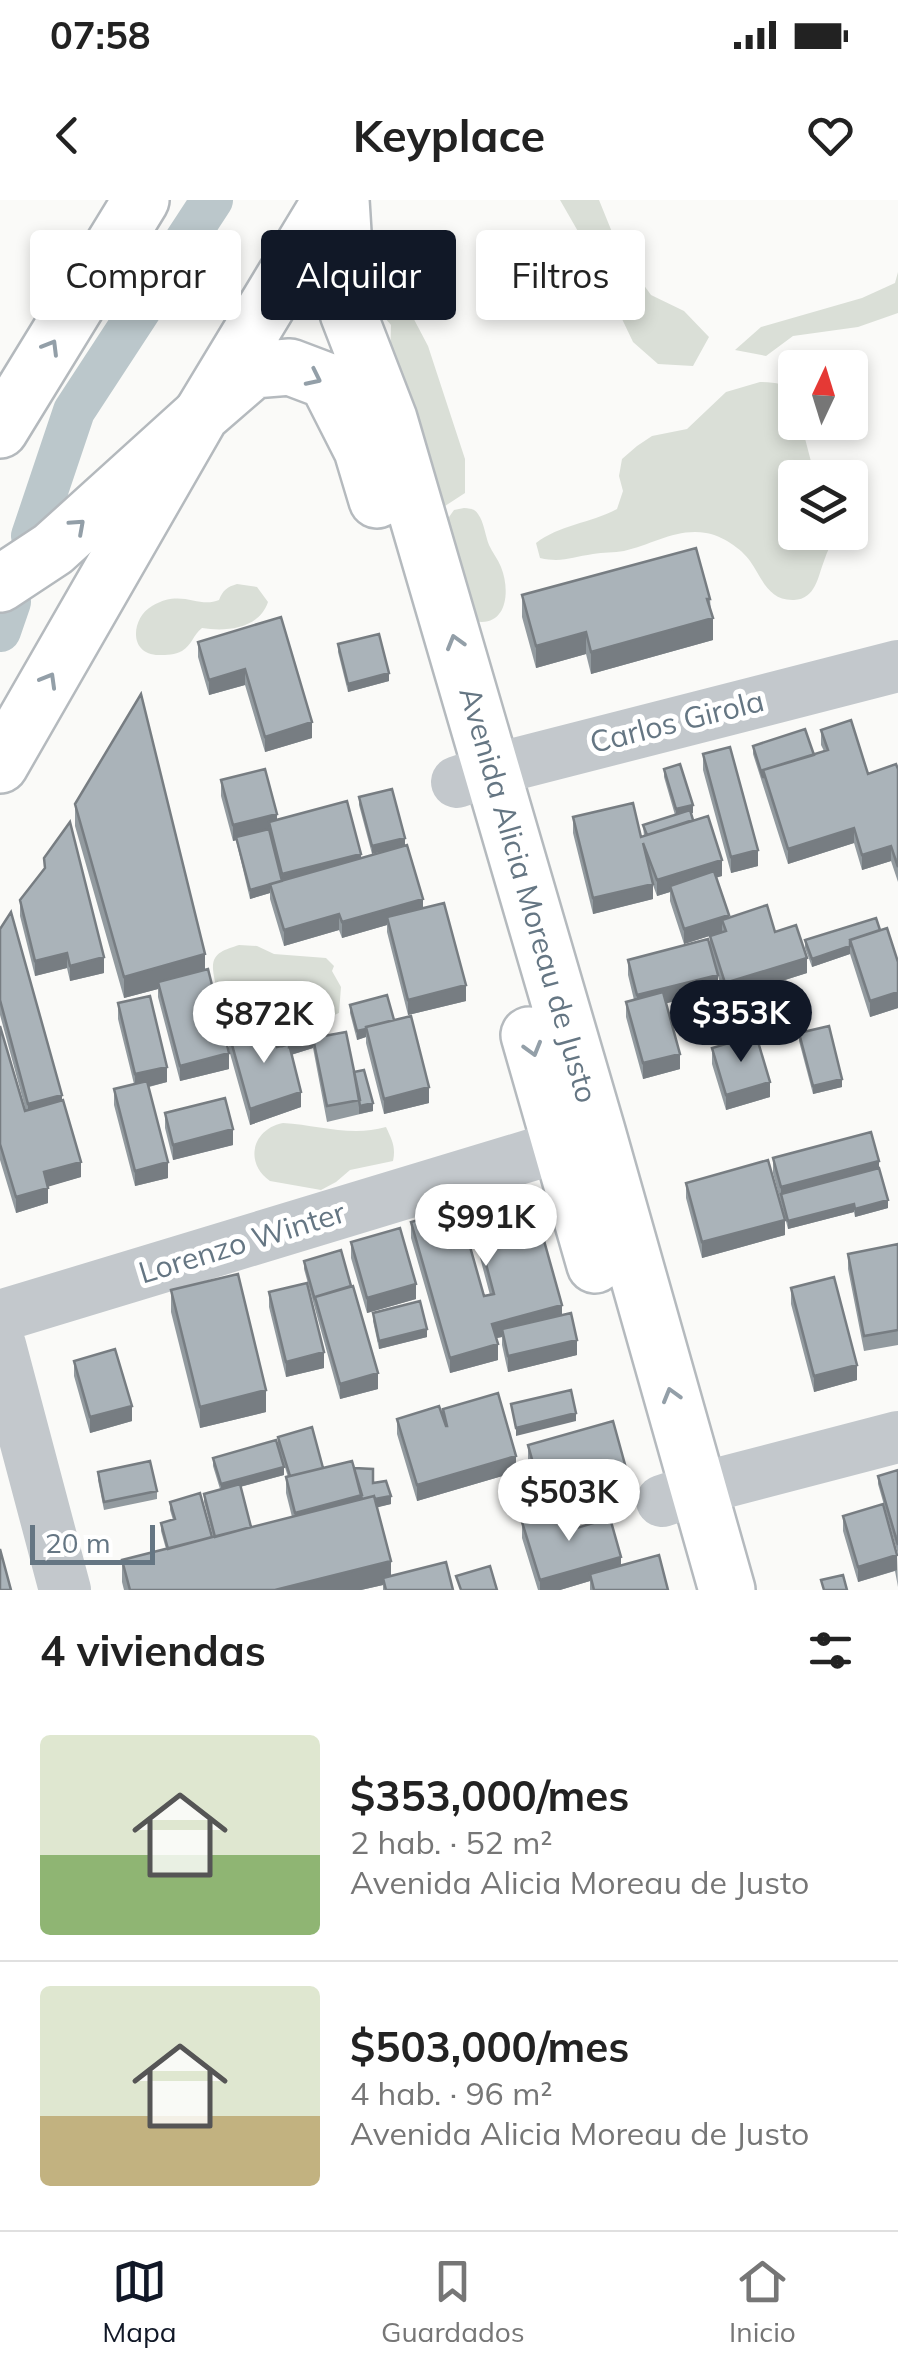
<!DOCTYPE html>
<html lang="es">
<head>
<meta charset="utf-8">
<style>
	:root { --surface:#fff; --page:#f2f2f2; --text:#222; --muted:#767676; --line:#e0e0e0; --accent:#111827 }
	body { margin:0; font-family:Mulish,sans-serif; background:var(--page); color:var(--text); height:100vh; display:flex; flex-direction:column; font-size:38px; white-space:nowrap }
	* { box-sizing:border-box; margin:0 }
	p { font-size:32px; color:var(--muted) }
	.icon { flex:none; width:55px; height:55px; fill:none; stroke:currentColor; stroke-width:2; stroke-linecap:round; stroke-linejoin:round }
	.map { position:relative; height:1390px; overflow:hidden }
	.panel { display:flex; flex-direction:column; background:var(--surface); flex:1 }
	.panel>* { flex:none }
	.top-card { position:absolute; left:30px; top:30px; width:840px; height:90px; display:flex; gap:20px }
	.needle { width:65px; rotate:4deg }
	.tools { position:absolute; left:778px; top:150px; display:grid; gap:20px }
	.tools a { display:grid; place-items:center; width:90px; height:90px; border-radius:10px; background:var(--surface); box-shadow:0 5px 15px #0003; font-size:50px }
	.scale { position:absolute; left:30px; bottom:25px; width:125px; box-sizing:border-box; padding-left:10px; border:5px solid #657683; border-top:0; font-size:28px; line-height:35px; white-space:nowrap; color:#657683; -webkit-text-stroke:8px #fff; paint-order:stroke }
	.price { position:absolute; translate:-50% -85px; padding:0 22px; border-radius:35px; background:#fff; color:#222; font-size:32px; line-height:65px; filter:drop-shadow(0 2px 5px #0008) }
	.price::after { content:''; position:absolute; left:50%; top:60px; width:30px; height:22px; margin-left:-15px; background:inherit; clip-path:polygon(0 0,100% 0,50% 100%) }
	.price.selected { background:var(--accent); color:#fff }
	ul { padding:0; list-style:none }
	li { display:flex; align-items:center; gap:30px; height:250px; padding:0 40px }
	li+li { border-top:2px solid var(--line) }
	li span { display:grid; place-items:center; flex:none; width:280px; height:200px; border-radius:10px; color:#555 }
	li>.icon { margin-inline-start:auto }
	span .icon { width:120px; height:120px; fill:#fffc; stroke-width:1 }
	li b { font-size:42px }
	h2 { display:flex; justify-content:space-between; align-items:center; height:120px; padding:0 40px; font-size:42px }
	.tag { padding:0 35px; border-radius:10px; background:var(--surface); box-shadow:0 5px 15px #0003; font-size:35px; line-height:90px }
	.tag.selected { background:var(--accent); color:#fff }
	.status { display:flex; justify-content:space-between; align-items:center; height:70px; padding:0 50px; background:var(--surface); direction:ltr }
	.status svg { height:28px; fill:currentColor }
	header { display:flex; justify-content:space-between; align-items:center; height:130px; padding:0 40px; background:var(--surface); font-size:45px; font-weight:700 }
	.tab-bar { display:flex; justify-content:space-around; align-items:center; height:140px; border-top:2px solid var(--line); background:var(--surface); font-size:28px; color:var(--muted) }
	.tab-bar a { display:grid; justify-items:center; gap:5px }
	.tab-bar .selected { color:var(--accent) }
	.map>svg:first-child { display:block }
	.green { fill:#dadfd7 }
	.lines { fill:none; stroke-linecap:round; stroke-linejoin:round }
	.canal { stroke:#bbc7cb; stroke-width:42 }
	.major-casing { stroke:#b5babe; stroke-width:60 }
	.highway-casing { stroke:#b4b9bd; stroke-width:60 }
	.minor { stroke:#c3c8cc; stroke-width:52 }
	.major { stroke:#fff; stroke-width:55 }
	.highway { stroke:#fff; stroke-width:55 }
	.wall { fill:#929a9f }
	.shaded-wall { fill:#777d82 }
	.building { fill:#aab3b9; stroke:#777d82; stroke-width:2.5 }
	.oneway { stroke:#939fa8 }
	.labels { text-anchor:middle; stroke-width:10; stroke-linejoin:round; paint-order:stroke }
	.street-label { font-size:30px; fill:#657683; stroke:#fff }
</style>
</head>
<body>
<div class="status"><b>07:58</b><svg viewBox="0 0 49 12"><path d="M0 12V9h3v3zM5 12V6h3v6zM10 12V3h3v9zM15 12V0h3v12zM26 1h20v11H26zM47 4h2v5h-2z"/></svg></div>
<header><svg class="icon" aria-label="back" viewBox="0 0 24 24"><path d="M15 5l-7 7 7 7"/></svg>Keyplace<svg class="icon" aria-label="heart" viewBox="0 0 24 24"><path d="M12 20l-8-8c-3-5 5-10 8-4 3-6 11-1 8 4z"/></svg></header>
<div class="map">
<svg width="898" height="1390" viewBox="0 0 898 1390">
	<rect width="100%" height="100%" fill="#fafaf8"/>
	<path class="green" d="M560 0H599L614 37 630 66 651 95 684 111 709 137 693 166 658 164 633 142 591 54Z
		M384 61 409 68 413 78 407 106 428 146 465 259V293L445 306 436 304 390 159 391 125 364 94 369 70Z
		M898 72V113L858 127 793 136 766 156 735 150 761 127 862 98 895 83Z
		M760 182C793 182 795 192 795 222L801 223 815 277 795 278V332L837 333C832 342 827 351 824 361 818 376 816 399 794 400 768 401 762 378 750 361 742 349 721 335 706 333 676 328 652 345 624 351 614 353 603 352 593 354 572 357 562 363 540 358L536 343C559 325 591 323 617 309L623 291 619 276 622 259 637 246 652 236 687 229 726 192Z
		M464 308C471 309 474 308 478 314 484 322 485 335 489 345 492 352 498 359 501 367 511 392 507 431 470 420L444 324 454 310Z
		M237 384 257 387 268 402C259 429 226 432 202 428 193 435 192 445 182 451 175 455 167 455 159 455 128 455 131 418 152 406 182 388 198 409 219 400 223 390 227 387 237 384Z
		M239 745 257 746 274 754 326 758 334 766 332 771 341 787 339 813 332 816C317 810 315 802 296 803 283 804 272 815 260 818 230 826 215 794 213 769 212 752 225 750 239 745Z
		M283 923C318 925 351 937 386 927 392 940 396 947 393 961L350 970 336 982 321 990 270 981C244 963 252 929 283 923Z"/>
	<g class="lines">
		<path class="canal" d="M32 336 74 211 212 0
			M0 431 10 402"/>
		<g class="major-casing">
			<path id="major" d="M341 0 348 113 389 219 597 931 727 1390
				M201 215 253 170 290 167 327 181 362 250 377 300
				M0 565 201 215 331 0
				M529 835 595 1065"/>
		</g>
		<g class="highway-casing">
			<path id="highway" d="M0 230 141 0
				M0 384 53 349 201 215"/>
		</g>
		<path class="minor" d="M457 582 492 570 898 466
			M0 1116 561 946 597 931
			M0 1145 65 1390
			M662 1301 698 1289 898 1237"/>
		<use href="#major" class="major"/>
		<use href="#highway" class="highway"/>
	</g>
	<path class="wall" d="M522 395 710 399 713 440 591 474 586 454 536 468 522 417Z
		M281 417 312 538 265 552 245 485 209 495 198 457V442Z
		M338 444 389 481 348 492 338 452Z
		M821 530 868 574 898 569V682L891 661 862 670 854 643 788 664 753 554V546L814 555 824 551 821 545Z
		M703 554 758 666 731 673 703 570Z
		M664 569 693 613H691L693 620 722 676 716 677 729 718 775 732 807 773 725 799 718 776V790L666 803 680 869 643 879 626 817V802L634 800 628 775V760L710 744V736L722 732 684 744 670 701V692L657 696 653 685V699L593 714 573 633V617L641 637 644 636 643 625 675 615 664 577Z
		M221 580 277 619 361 658 423 708 466 801 408 815 387 732V725L342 738 339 730 284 746 270 699V693L250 699 236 640 233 641 221 596Z
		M392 589 372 654 359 605V597Z
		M75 604 205 770 229 869 180 881 158 797V789L124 798 75 626Z
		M44 658 104 773 70 781 67 768 35 776 20 716V700L44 670Z
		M0 729 62 900 81 977 48 986V1003L16 1013 0 960V826L26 911 0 815Z
		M880 730 898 762V808L870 817 850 754 812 767 805 748V740Z
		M118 803 167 882 149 887 168 978 135 986 114 905V889L134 884 118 819Z
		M350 805 394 820 429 903 384 914 366 843V837L357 840 350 813Z
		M274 817 321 837 354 872 373 911 327 922 313 848 291 855 301 907 250 925 229 850V834L277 847 280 846 274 825Z
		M799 833 842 887 813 894 799 841Z
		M712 848 770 897 726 910 712 864Z
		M165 913 233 945 173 960 165 928Z
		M773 958 879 968 888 1008 855 1017 854 1012 788 1029 773 973Z
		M686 983 785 1035 702 1058 686 998Z
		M470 1004 562 1115 577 1155 508 1172 502 1145V1137L496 1138 498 1160 450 1173 411 1038V1022L484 1096 490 1095 470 1020Z
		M351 1042 416 1099 367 1113 351 1058Z
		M898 1044V1145L864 1151 848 1069V1054Z
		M304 1061 378 1189 340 1199 304 1069Z
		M791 1088 857 1180 814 1192 791 1104Z
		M171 1090 266 1212 200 1228 171 1112Z
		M269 1092 324 1168 286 1177 269 1107Z
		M373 1113 427 1137 379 1149 373 1121Z
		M74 1161 132 1221 90 1233 74 1176Z
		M443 1209 516 1272 417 1301 397 1234V1219L443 1217Z
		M278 1237 323 1268H354L373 1283 391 1304 377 1307 391 1376 453 1390H383V1385L361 1390H124L122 1382V1360L166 1349 161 1331V1323L173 1320 170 1310V1302L213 1337 204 1302V1294L220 1289 213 1266V1258L284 1275 240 1287 251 1327 292 1317 286 1293V1277H288L278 1245Z
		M528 1245 629 1294 564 1312 570 1330 621 1366 668 1390H590V1381L560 1390H538L522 1338V1322L543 1316 528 1260Z
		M898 1270V1354L878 1284V1276Z
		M98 1272 157 1291V1299L104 1310 98 1280Z
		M843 1316 897 1355 898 1387 895 1371 858 1382 843 1331Z"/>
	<path class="shaded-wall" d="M713 418V440L591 474V452Z
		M586 432V454L536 468V446Z
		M245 469V485L209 495V480Z
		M389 473V481L348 492V484Z
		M312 522V538L265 552V537Z
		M693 605V613L676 617V609Z
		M277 614V629L269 622V632L233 641V625Z
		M854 628V643L788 664V649Z
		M405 638V646L372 654V646Z
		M891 646V661L862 670V655Z
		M758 650V666L731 673V657Z
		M361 654V670L282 682V674Z
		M722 660V676L672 691 670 686V692L657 696V680Z
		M653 684V699L593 714V698Z
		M270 685V693L250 699V690Z
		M423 699V714L387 717V725L342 738V722Z
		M339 714V730L284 746V730Z
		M729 715V730L722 720V732L684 744V729Z
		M850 746V754L812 767V759Z
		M67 753V768L35 776V761Z
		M205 754V776L158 782V789L124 798V777Z
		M104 757V773L70 781V766Z
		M807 758V773L725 799V783Z
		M718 775V790L637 811V795Z
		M466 785V801L408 815V800Z
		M898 792V808L870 817V801Z
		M366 829V837L357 840V831Z
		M313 840V848L284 857V849Z
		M229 853V869L180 881V866Z
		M680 854V869L643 879V863Z
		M167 867V882L135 890V874Z
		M842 879V887L813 894V886Z
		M770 882V897L726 910V895Z
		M429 887V903L384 914V899Z
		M301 892V907L250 925V909Z
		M62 895V910L28 920V904Z
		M373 903V911L359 914V906Z
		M233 929V945L173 960V945Z
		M879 961V976L781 994V1002V987Z
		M81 962V977L44 988V972Z
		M168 962V978L135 986V971Z
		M48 988V1003L16 1013V997Z
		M888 1000V1008L855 1017V1009Z
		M854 1004V1012L788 1029V1021Z
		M785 1020V1035L702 1058V1042Z
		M416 1084V1099L367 1113V1098Z
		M562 1105V1120L502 1129V1137L492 1139V1124Z
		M427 1129V1137L379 1149V1141Z
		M577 1140V1155L508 1172V1156Z
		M498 1144V1160L450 1173V1158Z
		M324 1152V1168L286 1177V1162Z
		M857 1165V1180L814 1192V1176Z
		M378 1173V1189L340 1199V1184Z
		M266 1190V1212L200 1228V1207Z
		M132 1206V1221L90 1233V1217Z
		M576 1213V1221L516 1236V1228Z
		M516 1256V1272L417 1301V1285Z
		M284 1267V1275L221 1292V1284Z
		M629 1279V1294L544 1318V1302Z
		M362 1295 391 1296V1304L295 1328V1313Z
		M897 1355V1370L858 1382V1367Z
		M621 1357V1372L590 1374V1381L560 1390H540V1380Z
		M391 1361V1383L383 1378V1385L361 1390H275Z"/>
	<path class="building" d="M696 348 710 399H707L713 418 591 452 586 432 536 446 522 395Z
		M281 417 312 522 265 537 245 469 209 480 198 442Z
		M379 434 389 473 348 484 338 444Z
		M141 494 205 754 124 777 75 604Z
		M851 520 868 574 896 564 898 569V667L891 646 862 655 854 628 788 649 763 570 828 550 821 530Z
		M805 529 814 555 763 570V578L753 546Z
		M730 547 758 650 731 657 703 554Z
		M680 564 693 605 676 609 664 569Z
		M265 569 277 614 233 625 221 580Z
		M392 589 405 638 372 646 359 597Z
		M347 601 361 654 282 674 269 622Z
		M633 603 641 637 708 616 722 660 657 680 643 643 653 684 593 698 573 617Z
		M690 610 693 620 647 635 643 625Z
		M70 622 104 757 70 766 67 753 35 761 20 700 45 668 44 658Z
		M269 629 282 681 250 690 236 637Z
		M407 645 423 699 342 722 339 714 284 730 270 684Z
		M714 671 729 715 684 729 670 686Z
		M444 703 466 785 408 800 387 717Z
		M767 705 775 732 796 725 807 758 725 783 710 736 726 731 722 720Z
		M11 712 62 895 28 904 0 800V729Z
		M876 718 880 730 850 740V746L812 759 805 740Z
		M887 728 898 762V792L870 801 850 740Z
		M708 739 718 775 637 795 628 760Z
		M208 769 229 853 180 866 158 782Z
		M663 792 680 854 643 863 626 802Z
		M387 795 394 820 366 827V829L357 831 350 805Z
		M150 796 167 867 135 874 118 803Z
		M310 805 321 837 289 847V844L283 846 274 817Z
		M411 816 429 887 384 899 366 827Z
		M270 822 277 847 289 844 301 892 250 909 229 834Z
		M0 826 25 911 63 900 81 962 44 972 48 988 16 997 0 944Z
		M829 826 842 879 813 886 799 833Z
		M346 832 360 900 327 906 313 838Z
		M756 835 770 882 726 895 712 848Z
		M364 870 373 903 360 906 354 872Z
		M147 881 168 962 135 971 114 889Z
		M225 898 233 929 173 945 165 913Z
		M871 932 879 961 781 987 773 958Z
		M768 960 785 1020 702 1042 686 983Z
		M879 968 888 1000 855 1009 854 1004 788 1021 781 994Z
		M529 987 562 1105 492 1124 498 1144 450 1158 411 1022 459 1008 484 1096 494 1094 470 1004Z
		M400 1028 416 1084 367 1098 351 1042Z
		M898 1044V1130L864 1136 848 1054Z
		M341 1050 351 1086 315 1097V1100L304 1061Z
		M238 1074 266 1190 200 1207 171 1090Z
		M834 1077 857 1165 814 1176 791 1088Z
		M307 1083 324 1152 286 1162 269 1092Z
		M353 1086 378 1173 340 1184 315 1097Z
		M420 1101 427 1129 379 1141 373 1113Z
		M571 1113 577 1140 508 1156 502 1129Z
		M115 1149 132 1206 90 1217 74 1161Z
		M571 1190 576 1213 516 1228 511 1204Z
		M498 1193 516 1256 417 1285 397 1219 439 1206 446 1226H447L443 1209Z
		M613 1221 629 1279 544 1302 528 1245Z
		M312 1227 323 1268 290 1276 278 1237Z
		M276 1240 284 1267 221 1284 213 1258Z
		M150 1261 157 1291 104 1302 98 1272Z
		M352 1261 362 1295 295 1313 286 1277Z
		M354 1268 373 1269V1283L386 1281 391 1296 375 1299 374 1296 362 1299Z
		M898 1270V1345L878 1276Z
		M240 1284 251 1327 215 1337 204 1294Z
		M200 1293 212 1337 168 1349 161 1323 175 1319 170 1302Z
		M374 1296 391 1361 275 1390H130L122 1360Z
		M883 1304 897 1355 858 1367 843 1316Z
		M563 1309 570 1330 610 1318 621 1357 540 1380 522 1322Z
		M0 1349 11 1390H0Z
		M659 1355 668 1390H594L590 1374Z
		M446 1362 453 1390H386L383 1378Z
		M490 1366 497 1390H461L456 1376Z
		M843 1375 847 1390H824L821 1380Z"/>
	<defs><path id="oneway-chevron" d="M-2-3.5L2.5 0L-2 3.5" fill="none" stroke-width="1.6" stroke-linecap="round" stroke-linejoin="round" transform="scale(2.5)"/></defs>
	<g class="oneway">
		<use href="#oneway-chevron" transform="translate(51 147) rotate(-59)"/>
		<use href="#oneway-chevron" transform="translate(314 178) rotate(26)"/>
		<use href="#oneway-chevron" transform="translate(78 326) rotate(-42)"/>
		<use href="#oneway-chevron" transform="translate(455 442) rotate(-106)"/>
		<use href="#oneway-chevron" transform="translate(49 480) rotate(-60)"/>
		<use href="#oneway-chevron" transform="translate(533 849) rotate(74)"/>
		<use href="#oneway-chevron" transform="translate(671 1195) rotate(-106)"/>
	</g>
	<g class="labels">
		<g class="street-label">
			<text transform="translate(677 522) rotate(-14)" y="10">Carlos Girola</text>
			<text transform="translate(528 695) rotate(74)" y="10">Avenida Alicia Moreau de Justo</text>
			<text transform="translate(242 1043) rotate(-17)" y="10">Lorenzo Winter</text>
		</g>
	</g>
</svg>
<div class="tools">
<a><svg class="needle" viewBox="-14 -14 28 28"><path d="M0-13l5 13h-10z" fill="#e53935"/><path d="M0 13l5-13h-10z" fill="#767676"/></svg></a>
<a><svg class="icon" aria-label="layers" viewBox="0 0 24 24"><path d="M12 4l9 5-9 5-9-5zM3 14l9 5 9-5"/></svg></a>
</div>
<div class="scale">20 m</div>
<b class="price selected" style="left:741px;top:865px">$353K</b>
<b class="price" style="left:264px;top:866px">$872K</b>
<b class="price" style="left:486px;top:1069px">$991K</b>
<b class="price" style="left:569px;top:1344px">$503K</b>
<div class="top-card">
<a class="tag">Comprar</a>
<a class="tag selected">Alquilar</a>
<a class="tag">Filtros</a>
</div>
</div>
<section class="panel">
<h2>4 viviendas<svg class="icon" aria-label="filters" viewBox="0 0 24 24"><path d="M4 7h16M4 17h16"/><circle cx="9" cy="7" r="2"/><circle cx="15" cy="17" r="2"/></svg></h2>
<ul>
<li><span style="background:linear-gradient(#dfe7d0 60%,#8fb573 0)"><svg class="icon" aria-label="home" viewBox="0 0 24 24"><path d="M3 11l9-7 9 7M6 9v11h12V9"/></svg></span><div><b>$353,000/mes</b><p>2 hab. · 52 m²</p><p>Avenida Alicia Moreau de Justo</p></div></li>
<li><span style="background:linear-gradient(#dfe7d0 65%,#c2b280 0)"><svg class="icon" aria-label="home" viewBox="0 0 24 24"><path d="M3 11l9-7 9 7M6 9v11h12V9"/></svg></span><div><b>$503,000/mes</b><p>4 hab. · 96 m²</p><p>Avenida Alicia Moreau de Justo</p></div></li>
</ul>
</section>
<nav class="tab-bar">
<a class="selected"><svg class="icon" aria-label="map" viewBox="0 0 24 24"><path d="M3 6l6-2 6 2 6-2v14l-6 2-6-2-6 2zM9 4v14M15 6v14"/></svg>Mapa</a>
<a><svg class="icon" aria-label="saved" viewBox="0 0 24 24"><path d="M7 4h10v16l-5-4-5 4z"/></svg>Guardados</a>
<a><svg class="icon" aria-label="home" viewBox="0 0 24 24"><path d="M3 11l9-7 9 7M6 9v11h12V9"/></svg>Inicio</a>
</nav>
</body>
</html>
